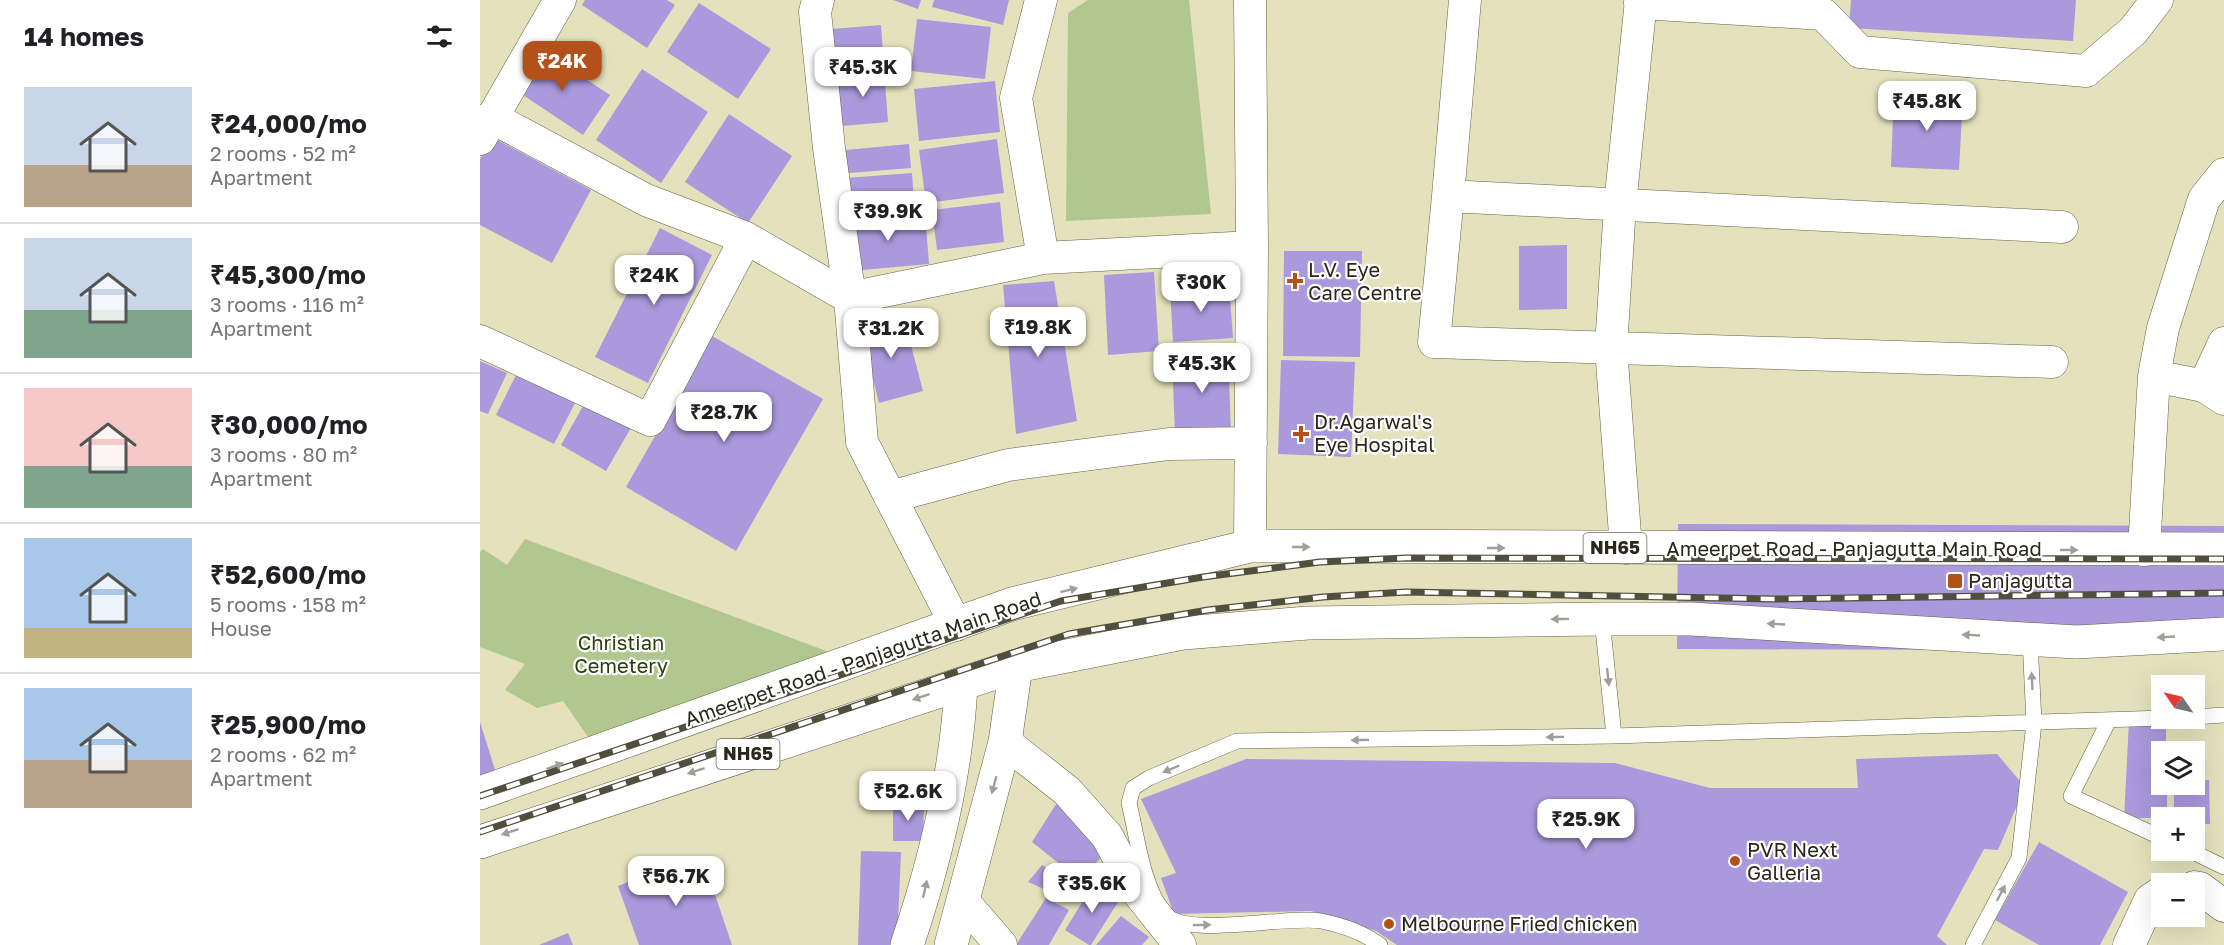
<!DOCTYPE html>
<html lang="en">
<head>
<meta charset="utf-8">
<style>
	:root { --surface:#fff; --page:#f2f2f2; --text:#202124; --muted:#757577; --line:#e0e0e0; --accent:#b4511a }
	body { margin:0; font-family:"Golos Text",sans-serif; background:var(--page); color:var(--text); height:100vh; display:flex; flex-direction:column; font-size:22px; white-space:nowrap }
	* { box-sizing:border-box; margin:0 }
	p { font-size:20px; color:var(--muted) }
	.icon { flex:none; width:33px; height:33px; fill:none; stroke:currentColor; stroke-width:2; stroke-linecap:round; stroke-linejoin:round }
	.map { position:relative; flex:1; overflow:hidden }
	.details { display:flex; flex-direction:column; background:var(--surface); width:480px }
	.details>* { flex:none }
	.needle { width:39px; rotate:304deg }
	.controls { position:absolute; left:1671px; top:675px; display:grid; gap:12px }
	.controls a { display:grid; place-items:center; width:54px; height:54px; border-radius:0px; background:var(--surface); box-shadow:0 6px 24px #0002; font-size:30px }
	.price { position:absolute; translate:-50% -51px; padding:0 14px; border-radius:12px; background:#fff; color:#222; font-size:20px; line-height:39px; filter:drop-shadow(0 2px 3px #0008) }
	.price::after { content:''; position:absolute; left:50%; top:36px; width:18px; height:14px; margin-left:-9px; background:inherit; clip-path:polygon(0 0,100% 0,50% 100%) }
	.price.on { background:var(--accent); color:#fff }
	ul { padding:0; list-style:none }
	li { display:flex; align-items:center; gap:18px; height:150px; padding:0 24px }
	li+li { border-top:2px solid var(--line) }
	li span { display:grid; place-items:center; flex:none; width:168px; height:120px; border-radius:0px; color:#555 }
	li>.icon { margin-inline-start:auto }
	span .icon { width:72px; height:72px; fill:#fffc; stroke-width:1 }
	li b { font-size:26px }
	h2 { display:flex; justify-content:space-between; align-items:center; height:72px; padding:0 24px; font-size:26px }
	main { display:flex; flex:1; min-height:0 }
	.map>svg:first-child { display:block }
	.green { fill:#b0c78f }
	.building { fill:#aa99dc }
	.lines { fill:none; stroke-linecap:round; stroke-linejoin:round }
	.lane-casing { stroke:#656041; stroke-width:16 }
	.street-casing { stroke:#656041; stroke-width:33 }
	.secondary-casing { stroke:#656041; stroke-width:34 }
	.highway-casing { stroke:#656041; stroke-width:34 }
	.lane { stroke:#fff; stroke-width:15 }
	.street { stroke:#fff; stroke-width:32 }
	.secondary { stroke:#fff; stroke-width:33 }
	.highway { stroke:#fff; stroke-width:33 }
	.rail-casing { stroke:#504e3c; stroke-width:7 }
	.rail { stroke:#fff; stroke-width:4.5; stroke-dasharray:14; stroke-linecap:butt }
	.oneway { fill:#9f9e98 }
	.poi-dot { fill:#b4511a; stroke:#fff; stroke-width:2 }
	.labels { text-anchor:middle; stroke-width:4.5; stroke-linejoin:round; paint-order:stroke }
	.shield { fill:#fff; stroke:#69685f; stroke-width:1.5 }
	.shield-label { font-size:18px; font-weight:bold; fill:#29271a }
	.poi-label { font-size:20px; fill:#29271a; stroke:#fff; text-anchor:start }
	.street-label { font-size:20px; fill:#29271a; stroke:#fff }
	.park-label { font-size:20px; fill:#2c3d0a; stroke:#fff }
</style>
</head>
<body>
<main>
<section class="details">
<h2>14 homes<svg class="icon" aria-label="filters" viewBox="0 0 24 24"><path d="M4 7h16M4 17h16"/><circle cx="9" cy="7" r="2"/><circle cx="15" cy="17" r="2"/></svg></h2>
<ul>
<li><span style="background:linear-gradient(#c9d6e8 65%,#b9a48a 0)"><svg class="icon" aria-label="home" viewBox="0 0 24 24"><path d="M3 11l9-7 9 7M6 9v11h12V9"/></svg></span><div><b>₹24,000/mo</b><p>2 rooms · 52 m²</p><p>Apartment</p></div></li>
<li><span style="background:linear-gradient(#c9d6e8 60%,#7fa58c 0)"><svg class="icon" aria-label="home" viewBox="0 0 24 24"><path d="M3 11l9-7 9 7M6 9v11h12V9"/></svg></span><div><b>₹45,300/mo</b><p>3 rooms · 116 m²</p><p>Apartment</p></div></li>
<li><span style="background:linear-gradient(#f6c9c9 65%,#7fa58c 0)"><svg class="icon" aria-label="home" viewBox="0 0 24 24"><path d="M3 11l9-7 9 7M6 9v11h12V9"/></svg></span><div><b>₹30,000/mo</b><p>3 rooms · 80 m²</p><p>Apartment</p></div></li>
<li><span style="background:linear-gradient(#a9c7e8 75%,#c2b280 0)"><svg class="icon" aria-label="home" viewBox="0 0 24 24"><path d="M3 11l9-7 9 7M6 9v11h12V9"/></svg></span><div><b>₹52,600/mo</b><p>5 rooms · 158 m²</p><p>House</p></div></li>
<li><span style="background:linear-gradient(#a9c7e8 60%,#b9a48a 0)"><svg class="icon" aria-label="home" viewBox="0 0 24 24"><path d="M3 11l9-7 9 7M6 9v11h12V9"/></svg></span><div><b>₹25,900/mo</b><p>2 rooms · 62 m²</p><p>Apartment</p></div></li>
</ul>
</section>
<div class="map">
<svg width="1744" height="945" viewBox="0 0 1744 945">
	<rect width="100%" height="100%" fill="#e6e1bd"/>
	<path class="green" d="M608 0H709L731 214 586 221 588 13Z
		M45 539 357 655 113 744 83 701 57 708 25 690 45 664 0 647V552L3 549 27 565Z"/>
	<path class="building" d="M105 0H187L195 5 167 48 102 5Z
		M413 0H441L438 9Z
		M454 0H529L523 25 452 7Z
		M1371 0H1596L1593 41 1369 28Z
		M219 3 291 49 258 99 187 52Z
		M437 19 511 27 505 79 431 71Z
		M401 25 404 66 355 71 352 29Z
		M60 49 130 95 103 135 34 89Z
		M162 69 228 112 181 183 116 140Z
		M404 70 408 122 362 126 358 74Z
		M515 81 520 132 439 141 434 89Z
		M1414 94 1483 96 1479 170 1411 167Z
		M249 114 312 156 268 223 205 182Z
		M12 137 111 190 72 263 0 225V159Z
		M517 139 524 193 446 203 439 150Z
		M429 144 431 168 357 174 355 151Z
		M432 173 434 203 369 208 366 178Z
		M520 202 524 242 457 250 452 210Z
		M445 213 449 264 371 271 367 220Z
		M180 228 232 255 168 383 115 357Z
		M1087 245V309L1039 310V246Z
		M804 251H882L880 357 803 356Z
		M674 272 679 351 628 355 624 275Z
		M574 281 597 421 536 434 523 285Z
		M749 283 753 338 693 342 690 288Z
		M423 315 443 391 399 403 380 326Z
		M232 336 343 399 256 551 146 487Z
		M748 350 751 435 695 437 692 353Z
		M801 360 875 362 871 457 798 454Z
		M0 361 27 373 8 414 0 411Z
		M37 373 95 403 74 444 16 415Z
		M107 399 152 426 126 471 81 445Z
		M1198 524 1744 526V651L1197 649Z
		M1649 721 1686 723V752H1682V784H1687V817L1644 819Z
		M0 722 16 773 0 779Z
		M1517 754 1545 787 1518 850 1504 849 1457 936 1467 945H917L896 931 831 911 694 914 681 878 696 873 661 799 766 759 1135 763 1230 788H1378L1376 759Z
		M1729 780 1730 824H1714V818H1694V784H1714V781Z
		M578 801 625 852 601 881 552 842Z
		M413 803H444L443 841H413Z
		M1559 842 1648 892 1620 945H1559L1515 920Z
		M381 851 421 852 417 945H378Z
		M222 856 252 945H159L138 886Z
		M562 865 590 884 580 896 548 882Z
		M614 883 640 899 611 945H609L585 930Z
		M566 898 589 910 569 945H536Z
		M641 916 669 937 662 945H616Z
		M88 933 93 945H59Z"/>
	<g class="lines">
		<g class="lane-casing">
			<path id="lane" d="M1122 619 1134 736
				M1714 717 1744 715
				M1628 722 1591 796 1682 838
				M1709 850 1744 867
				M900 945C884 933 861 925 841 921 808 915 708 938 686 915 663 890 657 836 649 803L653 788 669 778 757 741 1134 736 1684 718
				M1493 945 1539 858 1554 723 1550 639"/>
		</g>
		<g class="street-casing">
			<path id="street" d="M338 0 335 12 349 148 370 298 382 442 476 625
				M561 0 536 98 563 258
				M770 0 772 247 770 546
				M1160 3 1343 14 1380 52 1606 71 1653 31 1677 0
				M11 117 166 200 266 238 370 298 563 258 772 247
				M0 139 80 0
				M968 196 985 0
				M0 341 170 420 266 238
				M1572 362 954 342 968 196 1582 227
				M1674 376 1724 386 1744 399
				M1724 386 1744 343
				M410 497 528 465 689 444 771 443
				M1146 548 1131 348 1140 205 1161 0
				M1664 550 1674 376 1683 328 1724 199 1744 174
				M525 742 587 791 627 836 656 890 700 945
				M1714 887 1720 888 1744 906
				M483 901 521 945
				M1649 945 1670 900 1682 892"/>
		</g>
		<g class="secondary-casing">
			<path id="secondary" d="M427 945C455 862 477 772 481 684
				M471 945 525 742 536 666"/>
		</g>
		<g class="highway-casing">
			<path id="highway" d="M0 793 532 604 770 546 1744 549
				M0 842 536 666 703 633 828 623 1122 619H1211L1596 642 1744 634"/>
		</g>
		<use href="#lane" class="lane"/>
		<use href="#street" class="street"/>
		<use href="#secondary" class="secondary"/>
		<use href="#highway" class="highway"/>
		<g class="rail-casing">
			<path id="rail" d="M0 796 581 601 723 577 840 562 926 558 1744 559
				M0 832 589 634 728 610 843 597 926 592 1292 599 1744 593"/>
		</g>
		<use href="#rail" class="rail"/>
	</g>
	<defs><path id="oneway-solid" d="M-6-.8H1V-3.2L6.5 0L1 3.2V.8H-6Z" transform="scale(1.5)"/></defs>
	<g class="oneway">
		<use href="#oneway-solid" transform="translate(821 547)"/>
		<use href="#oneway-solid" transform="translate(1016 548)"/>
		<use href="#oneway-solid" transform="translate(1589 550)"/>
		<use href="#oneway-solid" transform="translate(589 590) rotate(-14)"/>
		<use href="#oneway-solid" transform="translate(1080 619) rotate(179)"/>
		<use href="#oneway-solid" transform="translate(1296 624) rotate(-177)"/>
		<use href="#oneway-solid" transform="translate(1491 635) rotate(-177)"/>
		<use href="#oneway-solid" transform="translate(1686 637) rotate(177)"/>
		<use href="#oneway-solid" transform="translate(1128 677) rotate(84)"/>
		<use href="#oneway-solid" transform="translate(1552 681) rotate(-93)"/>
		<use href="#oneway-solid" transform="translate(441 697) rotate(162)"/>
		<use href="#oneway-solid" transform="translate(1075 737) rotate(179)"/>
		<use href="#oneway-solid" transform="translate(880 740) rotate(179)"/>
		<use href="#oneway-solid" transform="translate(75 766) rotate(-20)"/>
		<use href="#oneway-solid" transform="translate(691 769) rotate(157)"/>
		<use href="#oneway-solid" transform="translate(216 771) rotate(162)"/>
		<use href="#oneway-solid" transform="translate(514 785) rotate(105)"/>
		<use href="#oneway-solid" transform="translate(30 832) rotate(162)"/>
		<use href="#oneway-solid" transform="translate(445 889) rotate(-77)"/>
		<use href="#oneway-solid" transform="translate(1521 893) rotate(-62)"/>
		<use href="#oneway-solid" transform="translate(722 925) rotate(-1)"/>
	</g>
	<g class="poi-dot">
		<path d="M812 272h6v6h6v6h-6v6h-6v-6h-6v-6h6z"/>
		<path d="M818 425h6v6h6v6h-6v6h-6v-6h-6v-6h6z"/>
		<rect x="1467" y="573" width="16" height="16" rx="3"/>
		<circle cx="1255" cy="861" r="6"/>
		<circle cx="909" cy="924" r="6"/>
	</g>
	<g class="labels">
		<g class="shield">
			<rect x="1103.5" y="533" width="63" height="30" rx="4.5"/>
			<rect x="236.5" y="739" width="63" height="30" rx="4.5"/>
		</g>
		<g class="shield-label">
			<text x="1135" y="554">NH65</text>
			<text x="268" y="760">NH65</text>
		</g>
		<g class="poi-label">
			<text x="828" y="277">L.V. Eye<tspan x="828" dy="23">Care Centre</tspan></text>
			<text x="834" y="429">Dr.Agarwal's<tspan x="834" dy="23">Eye Hospital</tspan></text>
			<text x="1488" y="588">Panjagutta</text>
			<text x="1267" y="857">PVR Next<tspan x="1267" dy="23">Galleria</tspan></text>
			<text x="921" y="931">Melbourne Fried chicken</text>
		</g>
		<g class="street-label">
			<text x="1374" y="556">Ameerpet Road - Panjagutta Main Road</text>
			<text transform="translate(383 659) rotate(-19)" y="7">Ameerpet Road - Panjagutta Main Road</text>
		</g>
		<g class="park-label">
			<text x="141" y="650">Christian<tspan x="141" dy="23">Cemetery</tspan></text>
		</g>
	</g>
</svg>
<div class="controls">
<a><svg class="needle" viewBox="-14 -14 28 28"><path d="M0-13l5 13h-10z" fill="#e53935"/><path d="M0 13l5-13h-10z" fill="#757577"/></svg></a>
<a><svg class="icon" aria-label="layers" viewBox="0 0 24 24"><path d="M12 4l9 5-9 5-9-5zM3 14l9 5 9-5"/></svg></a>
<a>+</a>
<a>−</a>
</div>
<b class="price on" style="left:82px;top:92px">₹24K</b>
<b class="price" style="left:383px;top:98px">₹45.3K</b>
<b class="price" style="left:1447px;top:132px">₹45.8K</b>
<b class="price" style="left:408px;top:242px">₹39.9K</b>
<b class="price" style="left:174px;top:306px">₹24K</b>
<b class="price" style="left:721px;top:313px">₹30K</b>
<b class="price" style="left:558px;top:358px">₹19.8K</b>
<b class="price" style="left:411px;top:359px">₹31.2K</b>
<b class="price" style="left:722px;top:394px">₹45.3K</b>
<b class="price" style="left:244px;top:443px">₹28.7K</b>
<b class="price" style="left:428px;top:822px">₹52.6K</b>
<b class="price" style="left:1106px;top:850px">₹25.9K</b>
<b class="price" style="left:196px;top:907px">₹56.7K</b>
<b class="price" style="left:612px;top:914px">₹35.6K</b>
</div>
</main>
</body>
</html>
